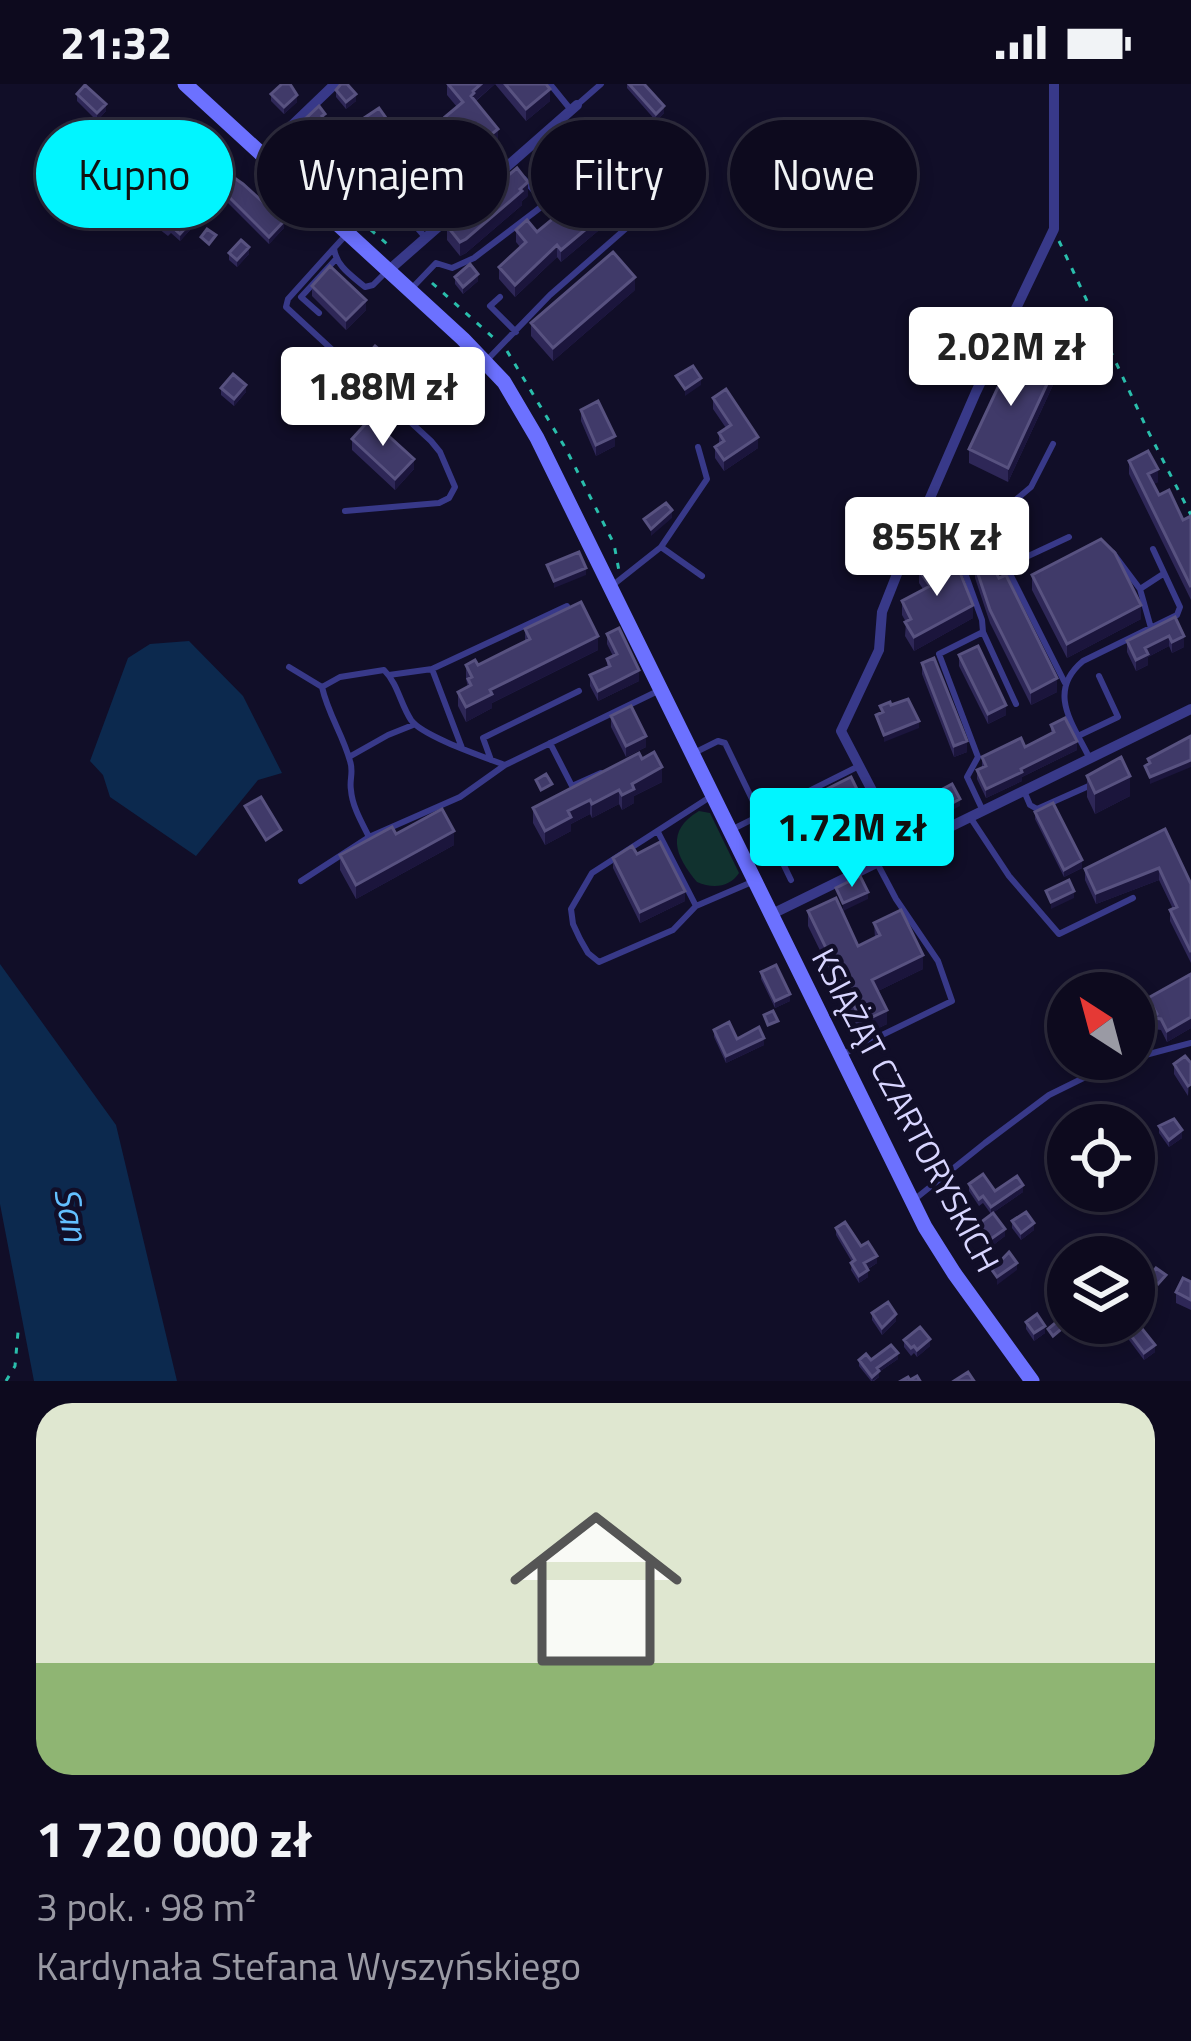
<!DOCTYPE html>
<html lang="pl">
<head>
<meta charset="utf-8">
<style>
	:root { --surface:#0d0a1e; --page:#161327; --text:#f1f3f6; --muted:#9a9aa4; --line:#2d2b3c; --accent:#01f5ff }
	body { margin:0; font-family:"Titillium Web",sans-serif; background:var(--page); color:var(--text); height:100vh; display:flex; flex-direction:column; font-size:45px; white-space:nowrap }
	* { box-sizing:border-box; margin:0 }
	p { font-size:39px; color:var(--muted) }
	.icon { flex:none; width:66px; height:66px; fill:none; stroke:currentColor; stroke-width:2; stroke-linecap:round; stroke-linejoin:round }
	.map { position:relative; height:1297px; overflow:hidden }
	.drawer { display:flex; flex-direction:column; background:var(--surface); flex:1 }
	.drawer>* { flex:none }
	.banner { position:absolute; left:36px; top:36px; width:1119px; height:108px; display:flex; gap:24px }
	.needle { width:78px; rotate:324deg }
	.buttons { position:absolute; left:1047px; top:888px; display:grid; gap:24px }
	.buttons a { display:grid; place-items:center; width:108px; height:108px; border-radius:50%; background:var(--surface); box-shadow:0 6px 18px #0003,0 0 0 3px var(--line); font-size:60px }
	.price { position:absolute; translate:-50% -102px; padding:0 27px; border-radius:12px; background:#fff; color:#222; font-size:39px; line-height:78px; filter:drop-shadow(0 3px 6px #0008) }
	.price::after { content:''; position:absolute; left:50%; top:72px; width:36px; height:27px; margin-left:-18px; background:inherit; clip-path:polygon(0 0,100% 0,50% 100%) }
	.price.selected { background:var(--accent); color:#111 }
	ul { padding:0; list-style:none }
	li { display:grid; align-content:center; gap:24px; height:636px; padding:0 36px }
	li+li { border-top:3px solid var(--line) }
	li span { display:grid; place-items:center; height:372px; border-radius:36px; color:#555 }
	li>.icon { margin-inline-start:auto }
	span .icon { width:216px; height:216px; fill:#fffc; stroke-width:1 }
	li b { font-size:51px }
	.chip { padding:0 42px; border-radius:54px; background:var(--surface); box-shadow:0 6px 18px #0003,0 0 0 3px var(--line); font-size:42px; line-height:108px }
	.chip.selected { background:var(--accent); color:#111 }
	.status { display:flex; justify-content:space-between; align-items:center; height:84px; padding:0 60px; background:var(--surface); direction:ltr }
	.status svg { height:33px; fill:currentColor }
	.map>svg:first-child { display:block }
	.green { fill:#11322f }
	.water { fill:#0c294e }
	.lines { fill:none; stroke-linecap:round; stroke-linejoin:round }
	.path { stroke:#2abeac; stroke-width:3; stroke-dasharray:6 9; stroke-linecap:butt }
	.lane { stroke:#383989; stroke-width:6 }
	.street { stroke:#383989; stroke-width:10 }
	.secondary { stroke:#6c71ff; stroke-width:15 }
	.wall { fill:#2e2757 }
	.shaded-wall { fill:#1b153c }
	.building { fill:#403a69; stroke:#585280; stroke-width:3 }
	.labels { text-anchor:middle; stroke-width:9; stroke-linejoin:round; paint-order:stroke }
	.street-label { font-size:33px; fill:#d8d5ff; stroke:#110e28 }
	.water-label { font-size:36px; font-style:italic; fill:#63c0ff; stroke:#110e28 }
</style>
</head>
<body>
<div class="status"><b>21:32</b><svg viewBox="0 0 49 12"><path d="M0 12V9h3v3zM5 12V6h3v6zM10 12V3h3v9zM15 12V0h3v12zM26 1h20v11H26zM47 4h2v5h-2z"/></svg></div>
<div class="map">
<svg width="1191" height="1297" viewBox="0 0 1191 1297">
	<rect width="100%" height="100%" fill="#110e28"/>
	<path class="green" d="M699 727 710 729 739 789C730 803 713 805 697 798 675 772 665 747 699 727Z"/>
	<path class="water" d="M189 557 243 612 282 689 258 696 196 772 110 713 103 691 90 677 128 574 150 560Z
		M0 880 116 1041 177 1297H34L0 1120Z"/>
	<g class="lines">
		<path class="path" d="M291 77 393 165
			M1059 157 1148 347 1191 431
			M432 199 496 256
			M507 267 566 365 614 460 619 487
			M6 1297 15 1282 18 1248"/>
		<path class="lane" d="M550 0 571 26
			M577 21 601 0
			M385 60 362 79 425 153
			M345 152 334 164C336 182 351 191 365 203L373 201 386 188
			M334 164 288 215 286 223 431 357 440 368 455 403 449 414 439 419 345 427
			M413 203 436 179 452 184 474 174 545 120 524 95
			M500 213 490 222 516 248
			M319 229 301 213 336 175
			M488 275 550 211 663 112
			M1053 360 1031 403 988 439 993 456 1065 599
			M661 463 702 492
			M1113 469 1140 505
			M952 482 965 489 1001 472
			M1007 482 1069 453
			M965 489 982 536 983 548
			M613 501 661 463 707 395 698 363
			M1151 544 1140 505 1163 490
			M289 583 322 603
			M432 585 462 664
			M389 591 432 585 567 522
			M1078 652 1118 633 1099 592
			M550 659 572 702 601 689
			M692 670 718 657 725 659 791 796
			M349 673 388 651 413 641
			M1090 675C1073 640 1046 608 1083 577L1177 531 1180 523 1153 465
			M491 676 483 654 579 607
			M505 681 460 713 369 753C362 739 352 722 351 706 349 696 354 688 350 677 343 651 328 630 322 603L340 593 384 586C398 600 400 619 411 636 422 652 484 673 505 681L658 607
			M1024 707 1030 721 1037 725 1091 701
			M710 713 592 789 571 825 573 840 580 855 588 869 599 878 673 846 696 822 752 798
			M983 727 967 693 978 673 939 570 983 548 1016 620
			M970 733 1009 792 1059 850 1133 814
			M733 745 859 682
			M658 748 696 822
			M301 797 369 753
			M843 970 952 917 938 877 896 815 877 779
			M1134 974 1191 959
			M915 1115 985 1059 1049 1011 1118 977 1127 975"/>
		<path class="street" d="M262 70 335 0
			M389 186 577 21
			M903 766 841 647 879 566 882 528 897 490 976 308 1054 145V0
			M770 831 1191 625"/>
		<path class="secondary" d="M185 0 463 255 504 298 537 354 925 1143 954 1189 1032 1297"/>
	</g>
	<path class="wall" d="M447 0H546L550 17 526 37 495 0 476 17 498 57 472 78 445 45V33L457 23 447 11Z
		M627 0H644L664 29 656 37 627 4Z
		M336 6 356 17 346 25 336 13Z
		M77 10 106 27 97 37 77 17Z
		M271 10 297 18 284 30 271 17Z
		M325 36 327 46 313 57 303 44V37Z
		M361 36 386 45 342 78 336 70V59L361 38Z
		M141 51H162L150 66 141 58Z
		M204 63 170 103 152 85V78L165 70Z
		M382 73 426 104 409 118 382 84Z
		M667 89 561 178 557 173 515 213 499 195V183L520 163 516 158V146L537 148Z
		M201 92 284 144 269 160 222 113 201 100Z
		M528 112 522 117V121L466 169 460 172 447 156V142Z
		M159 137 190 146 180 157 171 149 168 152 159 145Z
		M229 169 249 170 237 183 229 176Z
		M455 193 478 197 463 210 455 200Z
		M312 202 366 226 346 246 312 212Z
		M635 206 553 277 531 252V239Z
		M368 270 391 284 384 292 368 277Z
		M1054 299 1008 398 969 379V365Z
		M221 304 246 308 234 322 221 311Z
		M713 314 758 364 724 387 715 374V363L719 360V349L726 344 713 325Z
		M581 326 615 362 596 372 581 337Z
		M352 355 414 385 395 406 352 366Z
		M1129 377 1158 398 1153 400 1159 411 1183 436 1191 432V516L1129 390Z
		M964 437 951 463 938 456V449Z
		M975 481 1057 608 1031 621 990 539 975 494Z
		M919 486 973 534 914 567 905 552 906 538 902 531V517L923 505 919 499Z
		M1032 491 1141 535 1067 574 1032 506Z
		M1175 533 1184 563 1172 569 1169 562 1148 573V581L1136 587 1127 568V557Z
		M525 545 598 566 492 619V624L466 638 458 622V608L468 603 466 595V581H478L525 557Z
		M607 550 639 597 598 617 590 602V591L607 584V575L613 572 607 560Z
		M959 571 1006 631 988 640 959 582Z
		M922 579 967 668 954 673 922 590Z
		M611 632 646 663 626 673 611 643Z
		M1051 641 1077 666 1022 693V697L986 714 977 695V686L982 684V673L1025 663 1051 650Z
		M642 675 662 698 634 712V719L622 726 619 720 592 734 590 730 571 740V747L545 761 533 739V724Z
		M1087 692 1130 712 1095 730 1087 713Z
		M781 728 875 753 845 768 840 760 801 780 781 739Z
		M1035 728 1082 784 1064 793 1035 735Z
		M1165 745 1191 800V879L1170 837V826L1173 825 1159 796 1096 820 1085 796V785Z
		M396 750 454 761 356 815 340 786V771Z
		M637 770 685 817 640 839 613 784V774Z
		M808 827 858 862 875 854 874 839 923 885 878 907 887 940 862 952 808 842Z
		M761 888 790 917 775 924 761 895Z
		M1191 890V944L1167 958 1161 946 1153 945V934L1148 925V914Z
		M714 946 737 955 764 961 726 979 714 953Z
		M1174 980H1190L1188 1012 1174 990Z
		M1159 1042 1182 1054 1169 1063 1159 1049Z
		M969 1100 995 1107 1023 1108 991 1130 983 1119 979 1122 969 1107Z
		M1012 1137 1034 1146 1021 1156 1012 1144Z
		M976 1142 1005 1152 988 1165 976 1149Z
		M836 1144 861 1162 877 1179 868 1185V1193L859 1199 851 1186 852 1178 836 1151Z
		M1191 1198V1226L1176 1219V1208Z
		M872 1229 896 1237 882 1251 872 1236Z
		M1026 1238 1045 1249 1034 1257 1026 1245Z
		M1129 1249 1155 1268 1144 1276 1129 1256Z
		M904 1256 930 1262 917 1273 914 1269 911 1272 904 1263Z
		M898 1275 879 1288V1293L874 1297H871L859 1282V1276Z"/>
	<path class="shaded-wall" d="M481 0H495L474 18 471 24 473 7Z
		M550 5V17L526 37V25Z
		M356 10V17L346 25V18Z
		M297 11V18L284 30V23Z
		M106 20V27L97 37V29Z
		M664 22V29L656 37V30Z
		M386 34V45L342 78V67Z
		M327 38V46L313 57V50Z
		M162 44V51L150 66V59Z
		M498 45V57L472 78V66Z
		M204 56V63L170 103V95Z
		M667 77V89L561 178V166Z
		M426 93V104L409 118V107Z
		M528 98V112L522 117V121L466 169 460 172V158Z
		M284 137V144L269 160V153Z
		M190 139V146L180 157V150Z
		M557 161V173L515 213V201Z
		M249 163V170L237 183V176Z
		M478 190V197L463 210V203Z
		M635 193V206L553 277V264Z
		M366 216V226L346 246V236Z
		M1054 285V299L1008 398V384Z
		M701 294V301L685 312V305Z
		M246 301V308L234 322V315Z
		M615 352V362L596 372V361Z
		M758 353V364L724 387V376Z
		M414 375V385L395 406V395Z
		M1158 385V398L1148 403V390Z
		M672 426V434L651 452V445Z
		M964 430V437L951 463V455Z
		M586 484V491L554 504V497Z
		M973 521V534L914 567V553Z
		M1141 521V535L1067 574V560Z
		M598 552V566L492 619V624L466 638V623L490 606Z
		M1169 552V562L1148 573V581L1136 587V576L1145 564Z
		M1184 552V563L1172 569V558Z
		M639 586V597L598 617V607Z
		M1057 594V608L1031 621V608Z
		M1006 621V631L988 640V630Z
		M919 637V644L884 658V651Z
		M646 652V663L626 673V662Z
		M967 657V668L954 673V662Z
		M1077 657V666L1022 693V697L986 714V705L1021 685Z
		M1191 676V683L1150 700V693Z
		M662 683V698L634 712V719L622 726V711L632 700Z
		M1130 692V712L1095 730V709Z
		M619 706V720L592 734V720Z
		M960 715V722L945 730V723Z
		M590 716V730L571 740V747L545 761V747L568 727Z
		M875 742V753L845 768V758Z
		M454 747V761L356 815V801Z
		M840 749V760L801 780V769Z
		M1082 776V784L1064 793V786Z
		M1159 784V796L1096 820V809Z
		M685 807V817L640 839V828Z
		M1074 807V814L1051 825V818Z
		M868 808V815L843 827V819Z
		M923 871V885L872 910V896Z
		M790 910V917L775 924V917Z
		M887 926V940L862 952V938Z
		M1191 933V944L1167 958V947Z
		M764 954V961L726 979V972Z
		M1182 1046V1054L1169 1063V1056Z
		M1023 1101V1108L991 1130V1123Z
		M1034 1139V1146L1021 1156V1149Z
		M1005 1145V1152L988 1165V1157Z
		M877 1172V1179L864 1187V1179Z
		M1017 1179V1186L997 1201V1193Z
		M868 1186V1193L859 1199V1192Z
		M896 1230V1237L882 1251V1244Z
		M1045 1242V1249L1034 1257V1249Z
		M930 1255V1262L917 1273V1266Z
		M1155 1261V1268L1144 1276V1269Z
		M898 1269V1275L879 1288V1293L872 1297 877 1284Z"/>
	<path class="building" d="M282 0H290L297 11 284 23 271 10Z
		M341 0H347L356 10 346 18 336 6Z
		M448 0H481L473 7 474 9 471 12 498 45 472 66 445 33 463 18Z
		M505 0H546L550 5 526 25Z
		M629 0H644L664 22 656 30Z
		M85 1 106 20 97 29 77 10Z
		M319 22 325 30 322 32 327 38 313 50 303 37Z
		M379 24 386 34 342 67 336 59 362 37 361 36Z
		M153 37 162 44 150 59 141 51Z
		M189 42 204 56 170 95 152 78 162 68 165 70Z
		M649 55 667 77 561 166 557 161 515 201 499 183 526 158 516 146 527 136 537 148Z
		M399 60 426 93 409 107 382 73Z
		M213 79 243 100 284 137 269 153 222 106 201 92Z
		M517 84 528 98 520 105 522 107 466 155 460 158 447 142Z
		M172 124 190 139 180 150 171 142 168 145 159 137Z
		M207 145 216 151 209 160 201 153Z
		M241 156 249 163 237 176 229 169Z
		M613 168 635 193 553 264 531 239Z
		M470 180 478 190 463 203 455 193Z
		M330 182 366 216 346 236 312 202Z
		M375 262 391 276 384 284 368 270Z
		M1015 267 1054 285 1008 384 969 365Z
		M693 282 701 294 685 305 676 292Z
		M233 290 246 301 234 315 221 304Z
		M726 305 758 353 724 376 715 363 724 357 719 349 731 341 713 314Z
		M598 317 615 352 596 361 581 326Z
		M370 335 414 375 395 395 352 355Z
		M1148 367 1158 385 1148 390 1159 411 1169 406 1183 436 1191 432V503L1129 377Z
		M666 419 672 426 651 445 644 435Z
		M950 424 964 430 951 455 938 449Z
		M1101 455 1115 469 1141 521 1067 560 1032 491Z
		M579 468 586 484 554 497 547 481Z
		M937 474 949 491 959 486 973 521 914 553 905 538 911 535 902 517 930 502 919 486Z
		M988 474 999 494 1006 491 1057 594 1031 608 990 526 975 481Z
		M581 518 598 552 490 606 492 610 466 623 458 608 471 601 468 595 472 593 466 581 475 576 478 581 530 555 525 545Z
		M1175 533 1184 552 1172 558 1169 552 1145 564 1148 570 1136 576 1127 557Z
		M619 544 639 586 598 607 590 591 610 582 607 575 617 570 607 550Z
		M978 562 1006 621 988 630 959 571Z
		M934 574 967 657 954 662 922 579Z
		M908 615 919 637 884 651 876 631 883 628 880 622 890 618 891 621Z
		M631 622 646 652 626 662 611 632Z
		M1065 634 1077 657 1021 685 1022 688 986 705 977 686 986 682 982 673 1021 654 1025 663 1054 648 1051 641Z
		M1191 652V676L1150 693 1145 682 1150 679 1148 675Z
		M654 668 662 683 632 700 634 705 622 711 619 706 592 720 590 716 568 727 571 733 545 747 533 724 639 669 642 675Z
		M1121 673 1130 692 1095 709 1087 692Z
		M546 690 552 700 541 706 536 696Z
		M851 693 875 742 845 758 840 749 801 769 781 728Z
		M952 700 960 715 945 723 937 708Z
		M261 713 281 746 266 756 245 722Z
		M1053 719 1082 776 1064 786 1035 728Z
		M442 725 454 747 356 801 340 771 392 743 396 750Z
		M1165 745 1191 800V868L1170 826 1177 823 1159 784 1096 809 1085 785Z
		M660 758 685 807 640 828 613 774 632 762 637 770Z
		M860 792 868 808 843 819 836 804Z
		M1069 796 1074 807 1051 818 1046 807Z
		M836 814 858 862 880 851 874 839 901 826 923 871 872 896 887 926 862 938 808 827Z
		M776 881 790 910 775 917 761 888Z
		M1191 890V933L1167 947 1161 935 1153 934 1157 930 1148 914Z
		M773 927 778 937 768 941 764 931Z
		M729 938 737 955 759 943 764 954 726 972 714 946Z
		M1185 972 1191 979V1000L1188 1002 1174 980Z
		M1174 1035 1182 1046 1169 1056 1159 1042Z
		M983 1090 995 1107 1017 1092 1023 1101 991 1123 983 1112 979 1115 969 1100Z
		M1026 1128 1034 1139 1021 1149 1012 1137Z
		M993 1129 1005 1145 988 1157 976 1142Z
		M845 1138 861 1162 868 1158 877 1172 864 1179 868 1186 859 1192 851 1179 855 1176 836 1144Z
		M1009 1168 1017 1179 997 1193 992 1186Z
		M1156 1184 1166 1191 1158 1200 1149 1193Z
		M1183 1194 1191 1198V1216L1176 1208Z
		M888 1218 896 1230 882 1244 872 1229Z
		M1037 1230 1045 1242 1034 1249 1026 1238Z
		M1060 1235 1065 1242 1053 1252 1048 1245Z
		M1139 1241 1155 1261 1144 1269 1129 1249Z
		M920 1243 930 1255 917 1266 914 1262 911 1264 904 1256Z
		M891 1261 898 1269 877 1284 879 1287 872 1293 859 1276 866 1270 871 1276Z
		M968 1288 974 1297H954Z
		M917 1292 920 1297H901L908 1293 910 1296Z"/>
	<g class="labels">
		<g class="street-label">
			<text transform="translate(906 1026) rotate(62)" y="12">KSIĄŻĄT CZARTORYSKICH</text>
		</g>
		<g class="water-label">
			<text transform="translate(72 1130) rotate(79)" y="13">San</text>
		</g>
	</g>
</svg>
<div class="buttons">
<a><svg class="needle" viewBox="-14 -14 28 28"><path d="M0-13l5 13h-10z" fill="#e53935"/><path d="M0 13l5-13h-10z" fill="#9a9aa4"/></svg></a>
<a><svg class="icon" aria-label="locate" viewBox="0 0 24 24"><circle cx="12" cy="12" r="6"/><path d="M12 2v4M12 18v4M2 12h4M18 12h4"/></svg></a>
<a><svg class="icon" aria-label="layers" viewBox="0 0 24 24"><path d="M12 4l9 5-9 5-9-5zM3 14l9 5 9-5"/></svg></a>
</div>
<b class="price" style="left:1011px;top:325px">2.02M zł</b>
<b class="price" style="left:383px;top:365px">1.88M zł</b>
<b class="price" style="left:937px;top:515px">855K zł</b>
<b class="price selected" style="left:852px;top:806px">1.72M zł</b>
<div class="banner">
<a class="chip selected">Kupno</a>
<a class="chip">Wynajem</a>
<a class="chip">Filtry</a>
<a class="chip">Nowe</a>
</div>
</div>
<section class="drawer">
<ul>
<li><span style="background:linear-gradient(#dfe7d0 70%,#8fb573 0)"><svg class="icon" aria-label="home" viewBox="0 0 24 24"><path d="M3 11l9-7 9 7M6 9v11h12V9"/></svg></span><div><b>1 720 000 zł</b><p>3 pok. · 98 m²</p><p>Kardynała Stefana Wyszyńskiego</p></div></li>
</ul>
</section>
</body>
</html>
